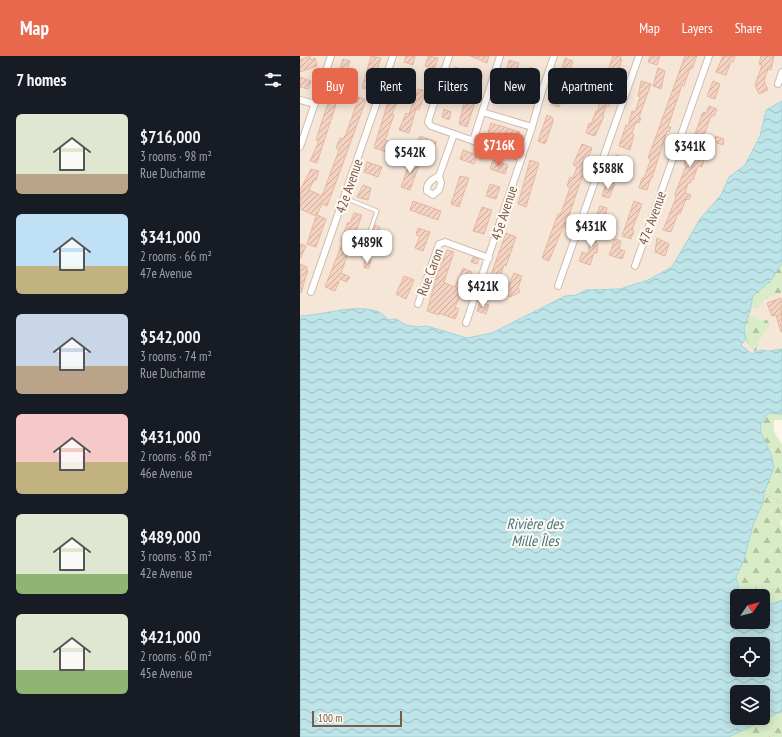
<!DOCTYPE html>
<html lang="en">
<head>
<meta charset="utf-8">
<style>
	:root { --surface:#171b24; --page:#20242c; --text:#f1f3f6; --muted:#9ea1a6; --accent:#e8684e }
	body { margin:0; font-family:"PT Sans Narrow",sans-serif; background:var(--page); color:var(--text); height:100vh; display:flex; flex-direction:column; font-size:15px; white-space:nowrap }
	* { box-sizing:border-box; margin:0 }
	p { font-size:13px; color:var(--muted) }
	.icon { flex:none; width:22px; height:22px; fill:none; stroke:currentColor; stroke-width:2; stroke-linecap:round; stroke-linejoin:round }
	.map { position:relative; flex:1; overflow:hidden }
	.sheet { display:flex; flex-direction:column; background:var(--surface); width:300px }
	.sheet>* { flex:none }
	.hud { position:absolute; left:12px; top:12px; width:380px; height:36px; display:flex; gap:8px }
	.needle { width:26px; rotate:55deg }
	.fabs { position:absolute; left:430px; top:533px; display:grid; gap:8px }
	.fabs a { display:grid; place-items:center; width:40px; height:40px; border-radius:6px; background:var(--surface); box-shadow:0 2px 10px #0003; font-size:20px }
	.scale { position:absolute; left:12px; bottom:10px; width:90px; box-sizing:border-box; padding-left:4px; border:2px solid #795a4c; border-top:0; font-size:11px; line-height:14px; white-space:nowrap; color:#795a4c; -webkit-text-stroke:3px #fff9f1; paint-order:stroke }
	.price { position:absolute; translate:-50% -34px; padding:0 9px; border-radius:8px; background:#fff; color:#222; font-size:13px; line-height:26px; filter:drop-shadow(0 1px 2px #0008) }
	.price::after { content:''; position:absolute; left:50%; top:24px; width:12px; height:9px; margin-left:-6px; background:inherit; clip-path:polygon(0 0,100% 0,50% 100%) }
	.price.selected { background:var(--accent); color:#fff }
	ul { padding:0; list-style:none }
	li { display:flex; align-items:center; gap:12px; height:100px; padding:0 16px }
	li span { display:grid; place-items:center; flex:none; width:112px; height:80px; border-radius:6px; color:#555 }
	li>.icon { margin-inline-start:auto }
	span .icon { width:48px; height:48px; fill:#fffc; stroke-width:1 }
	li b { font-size:17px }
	h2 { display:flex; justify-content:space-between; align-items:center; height:48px; padding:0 16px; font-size:17px }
	.pill { padding:0 14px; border-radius:6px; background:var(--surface); box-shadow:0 2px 10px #0003; font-size:14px; line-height:36px }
	.pill.selected { background:var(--accent); color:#fff }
	header { display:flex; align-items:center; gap:24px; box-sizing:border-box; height:56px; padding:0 20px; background:var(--accent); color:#fff }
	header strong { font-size:19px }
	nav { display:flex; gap:22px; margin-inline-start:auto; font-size:14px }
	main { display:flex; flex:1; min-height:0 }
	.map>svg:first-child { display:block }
	.residential { fill:#f5e6d8 }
	.forest { fill:url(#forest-firs) }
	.water { fill:url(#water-waves); stroke:#a3d5da; fill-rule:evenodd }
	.building { fill:url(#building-hatch); stroke:#e6b8a1 }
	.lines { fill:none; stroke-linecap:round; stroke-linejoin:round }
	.lane-casing { stroke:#d0bcaf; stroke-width:5 }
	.street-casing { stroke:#d0bcaf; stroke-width:8 }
	.path { stroke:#d9b5a3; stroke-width:1; stroke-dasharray:1 3; stroke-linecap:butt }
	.lane { stroke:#fff; stroke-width:3 }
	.street { stroke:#fff; stroke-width:6 }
	.labels { text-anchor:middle; stroke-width:4; stroke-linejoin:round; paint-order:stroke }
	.street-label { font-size:14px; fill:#795a4c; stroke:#fff9f1 }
	.water-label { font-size:15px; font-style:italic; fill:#3f777e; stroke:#fff9f1 }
</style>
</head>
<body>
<header>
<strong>Map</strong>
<nav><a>Map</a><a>Layers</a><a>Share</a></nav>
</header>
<main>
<section class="sheet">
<h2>7 homes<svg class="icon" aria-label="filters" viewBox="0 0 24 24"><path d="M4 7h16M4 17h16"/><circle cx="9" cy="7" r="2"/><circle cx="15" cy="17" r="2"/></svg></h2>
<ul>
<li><span style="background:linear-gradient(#dfe7d0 75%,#b9a48a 0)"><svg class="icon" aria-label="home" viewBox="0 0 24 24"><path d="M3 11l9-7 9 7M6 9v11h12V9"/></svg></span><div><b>$716,000</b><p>3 rooms · 98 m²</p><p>Rue Ducharme</p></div></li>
<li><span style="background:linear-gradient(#bfe0f5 65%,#c2b280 0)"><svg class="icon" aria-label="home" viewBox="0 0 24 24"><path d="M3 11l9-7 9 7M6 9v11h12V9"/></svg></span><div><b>$341,000</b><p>2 rooms · 66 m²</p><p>47e Avenue</p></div></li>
<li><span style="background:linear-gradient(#c9d6e8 65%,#b9a48a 0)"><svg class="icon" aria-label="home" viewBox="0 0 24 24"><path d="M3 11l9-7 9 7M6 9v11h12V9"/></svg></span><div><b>$542,000</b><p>3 rooms · 74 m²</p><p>Rue Ducharme</p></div></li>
<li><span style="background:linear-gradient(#f6c9c9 60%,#c2b280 0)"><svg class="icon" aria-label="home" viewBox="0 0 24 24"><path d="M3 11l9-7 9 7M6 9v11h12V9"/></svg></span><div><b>$431,000</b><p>2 rooms · 68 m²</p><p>46e Avenue</p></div></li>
<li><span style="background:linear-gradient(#dfe7d0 75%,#8fb573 0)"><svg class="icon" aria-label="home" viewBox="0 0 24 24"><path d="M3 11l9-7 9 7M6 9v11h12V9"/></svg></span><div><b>$489,000</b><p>3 rooms · 83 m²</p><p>42e Avenue</p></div></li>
<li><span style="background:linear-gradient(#dfe7d0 70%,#8fb573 0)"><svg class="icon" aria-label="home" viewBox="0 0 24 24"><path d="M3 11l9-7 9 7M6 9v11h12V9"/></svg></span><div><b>$421,000</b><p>2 rooms · 60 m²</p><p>45e Avenue</p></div></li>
</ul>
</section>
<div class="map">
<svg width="482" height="681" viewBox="0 0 482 681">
	<defs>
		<pattern id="forest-firs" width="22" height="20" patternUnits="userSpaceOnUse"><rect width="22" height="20" fill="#d8ecc7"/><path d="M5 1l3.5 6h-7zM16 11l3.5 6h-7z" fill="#b4c2a4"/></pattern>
		<pattern id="water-waves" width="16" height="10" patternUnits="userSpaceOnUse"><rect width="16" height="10" fill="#bde4e8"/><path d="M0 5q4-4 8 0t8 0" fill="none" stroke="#9ebcbe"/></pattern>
		<pattern id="building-hatch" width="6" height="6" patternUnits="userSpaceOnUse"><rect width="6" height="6" fill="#f3d2c1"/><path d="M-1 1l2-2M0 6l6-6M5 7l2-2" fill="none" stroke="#caad9f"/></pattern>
	</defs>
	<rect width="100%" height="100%" fill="#fdf5ea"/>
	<path class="residential" d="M0 0H482V45L466 54 460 80 445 109 429 121 421 139 400 163 372 211 348 224 320 233 286 234 276 239 265 240 192 277 167 282 127 270 117 271 106 269 96 263 89 264 79 257 0 260Z
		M482 207V293L469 295 460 294 452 298 441 289 446 283 444 272 450 255 451 245 471 224Z"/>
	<path class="forest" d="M482 207V236L465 243 458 252 451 251 453 240Z
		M448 260H454L460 264H467L470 269 458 286 459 289 455 296C443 286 443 274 448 260Z
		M468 357 482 358V364H474V376L482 388V464L480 465 482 472V544L472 548H463V540L444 539 439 533 436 521 444 504 453 469 463 448 464 437 474 406C469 390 453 373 468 357Z
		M482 655V681H429Z"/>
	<path class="water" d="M482 45V207L471 224 453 240 450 255 444 272 446 283 441 289 452 298 460 294 469 295 482 293V358L468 357 461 368V376L472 401 474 411 464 437 463 447 453 469 444 504 436 521 439 533 447 540H437V566H463V548H472L482 544V655L429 681H0V260C24 259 55 247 79 256 82 258 86 261 89 264L96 263 106 269 117 271 127 270 167 282 192 277 265 240 276 239 286 234 320 233 348 224 372 211 400 163 421 139 429 121 445 109 460 80 466 54ZM437 588H463V614H437ZM437 636H463V662H437Z"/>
	<path class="building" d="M10 0 11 4 15 2 17 10 0 16V4Z
		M71 0 81 2 70 34 62 32Z
		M106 0H115L113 9 104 6Z
		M128 0 138 2 134 13 125 10Z
		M170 0H189L187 7Z
		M313 0H321L320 3H322L319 13 316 12 313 22 317 23 312 34 309 50H306L303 59 304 60 295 80 286 77 289 67 291 68 296 55H298L302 31Z
		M350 0H360L357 9 348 6Z
		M385 0H397L392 13 390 12 384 30 382 29 368 71H371L369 76 367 75 352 122 351 121 347 134 339 132 342 122H344L351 103 348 102Z
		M423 0H435L433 6 431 5 426 19 416 16Z
		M461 0H474L471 14 468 13 464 25 468 34 459 38 455 29 462 9 459 8Z
		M265 2 273 5 261 38 264 39 259 51 251 48Z
		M43 3 50 5 17 107 10 105 19 85 16 84 21 68Z
		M209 4 219 7 208 41 197 37 200 30 202 31Z
		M155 11 163 14 160 23 169 26 173 16 183 19 179 31 171 28 168 37 177 40 167 71 159 68 165 43 149 37Z
		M230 11 239 15 236 24 226 21Z
		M358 12 365 15 361 33 353 30Z
		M0 21 11 25 8 33 0 31Z
		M98 24 105 27 92 58 94 59 85 84 90 86 87 96 74 92 91 36Z
		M341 25 351 28 339 61 341 62 339 67 336 66 332 77 334 78 330 94 319 90 326 69 328 70 332 55 335 56 340 41 338 40Z
		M413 25 420 28 415 43 407 40Z
		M118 33 126 35 119 54 116 53 109 77 99 74 106 57 109 58Z
		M59 41 66 44 32 137 27 150 22 148 17 159 26 163 16 191 7 188 16 160 0 153V134L11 113 19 115 16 124H14L9 134 22 140 39 94 36 92 40 82 43 83 46 78Z
		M409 50 417 53 414 60H411L403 82 406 83 400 99 405 101 402 111 398 110 393 124 392 123 390 127H388L385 137 391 139 389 144 386 143 380 158 378 157 371 176 363 174 376 142 375 138 386 110 384 109 386 102 391 104 394 94 392 93 393 90 391 89 403 56 406 57Z
		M144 53 151 56 149 64 142 61Z
		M247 59 253 62V66L245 88 238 85Z
		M191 67 220 76 217 85 188 76Z
		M120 80 136 86 133 95 116 89Z
		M416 80 424 83 423 89 414 86Z
		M282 88 292 92 265 171H263L249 205 242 202 258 158 260 159 265 146 270 132 267 130 270 121 273 122 277 111 273 109Z
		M163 94 177 99 174 108 160 103Z
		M316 99 324 102 320 114 312 111Z
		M111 103 120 106 110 134 101 131Z
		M193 104 208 109 205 118 190 113Z
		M230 104 239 107 226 151 218 148Z
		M67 106 82 111 78 121 64 116Z
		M321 115 328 117 327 123 319 120Z
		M160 120 169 122 159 151 151 148Z
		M307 125 315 128 309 142 302 140Z
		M190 128 200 131 196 143 186 140Z
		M63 129 71 132 68 144 57 141Z
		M113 145 141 155 138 164 110 154Z
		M334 145 342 148 332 174 334 175 331 183 322 180Z
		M300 150 307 152 304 166 295 163Z
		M182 151 192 154 184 178 173 175Z
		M54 157 62 159 41 217 50 221 47 226 40 223 35 235 25 231 43 185H41L48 166 50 167Z
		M75 169 80 171 77 179 73 177Z
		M290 171 299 175 295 186 298 187 297 197H294L290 209 279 205 282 196 288 198 291 181 288 179Z
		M118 172 130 176 123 195 115 192 120 180 116 179Z
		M206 177 216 181 206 210 204 209 196 233 187 230Z
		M357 182 369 188 365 200 355 196Z
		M315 183 321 185 319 193 325 195 322 203 309 199Z
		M0 188 6 190 0 203Z
		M147 194 154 196 144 226 145 227 155 231 163 212 172 216 155 251 159 253 155 263 139 257V259L127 255 138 215Z
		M173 201 179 203 177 208 171 206Z
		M65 203 71 204 69 212H64Z
		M0 208 7 211 6 214H8L1 237Z
		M214 217 222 220 218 232 220 236 210 241 206 239V236Z
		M104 220 114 224 106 243 96 238Z
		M481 242 482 276H481L476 259 472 260 467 247Z
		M180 246 189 249 186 258 177 255Z"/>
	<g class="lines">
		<g class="lane-casing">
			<path id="lane" d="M45 142 77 155 64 192"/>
		</g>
		<g class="street-casing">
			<path id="street" d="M149 0 128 66 131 70 154 78
				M478 28 482 16
				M0 44 15 48
				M182 56 232 71
				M173 85 200 0
				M0 91 31 0
				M139 120C132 123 126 127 127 135L133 139 139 134 141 127 139 120 154 78 222 102
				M335 210 409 0
				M258 230 339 0
				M11 236 93 0
				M118 248 139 188 145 186 189 202
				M166 267 232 71 243 32 254 0"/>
		</g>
		<path class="path" d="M455 433 482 447
			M453 439 458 427
			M469 681 482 674"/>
		<use href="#lane" class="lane"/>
		<use href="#street" class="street"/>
	</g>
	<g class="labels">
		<g class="street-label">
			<text transform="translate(49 130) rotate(-71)" y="5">42e Avenue</text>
			<text transform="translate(204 157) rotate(-72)" y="5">45e Avenue</text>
			<text transform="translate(352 162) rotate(-70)" y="5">47e Avenue</text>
			<text transform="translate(130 216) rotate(-69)" y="5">Rue Caron</text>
		</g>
		<g class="water-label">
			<text x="235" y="473">Rivière des<tspan x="235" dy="17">Mille Îles</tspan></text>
		</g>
	</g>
</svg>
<div class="fabs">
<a><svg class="needle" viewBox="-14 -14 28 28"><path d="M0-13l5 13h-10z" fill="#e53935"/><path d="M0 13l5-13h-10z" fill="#9ea1a6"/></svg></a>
<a><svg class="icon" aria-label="locate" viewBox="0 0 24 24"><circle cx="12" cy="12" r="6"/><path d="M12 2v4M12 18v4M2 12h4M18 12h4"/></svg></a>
<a><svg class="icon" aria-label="layers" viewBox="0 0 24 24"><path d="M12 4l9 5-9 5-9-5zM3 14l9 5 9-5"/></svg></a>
</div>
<div class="scale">100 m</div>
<b class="price selected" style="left:199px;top:111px">$716K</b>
<b class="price" style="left:390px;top:112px">$341K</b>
<b class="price" style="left:110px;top:118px">$542K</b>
<b class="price" style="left:308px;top:134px">$588K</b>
<b class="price" style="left:291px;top:192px">$431K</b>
<b class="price" style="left:67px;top:208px">$489K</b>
<b class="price" style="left:183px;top:252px">$421K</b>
<div class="hud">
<a class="pill selected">Buy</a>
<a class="pill">Rent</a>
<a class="pill">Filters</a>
<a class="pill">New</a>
<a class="pill">Apartment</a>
</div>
</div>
</main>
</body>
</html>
